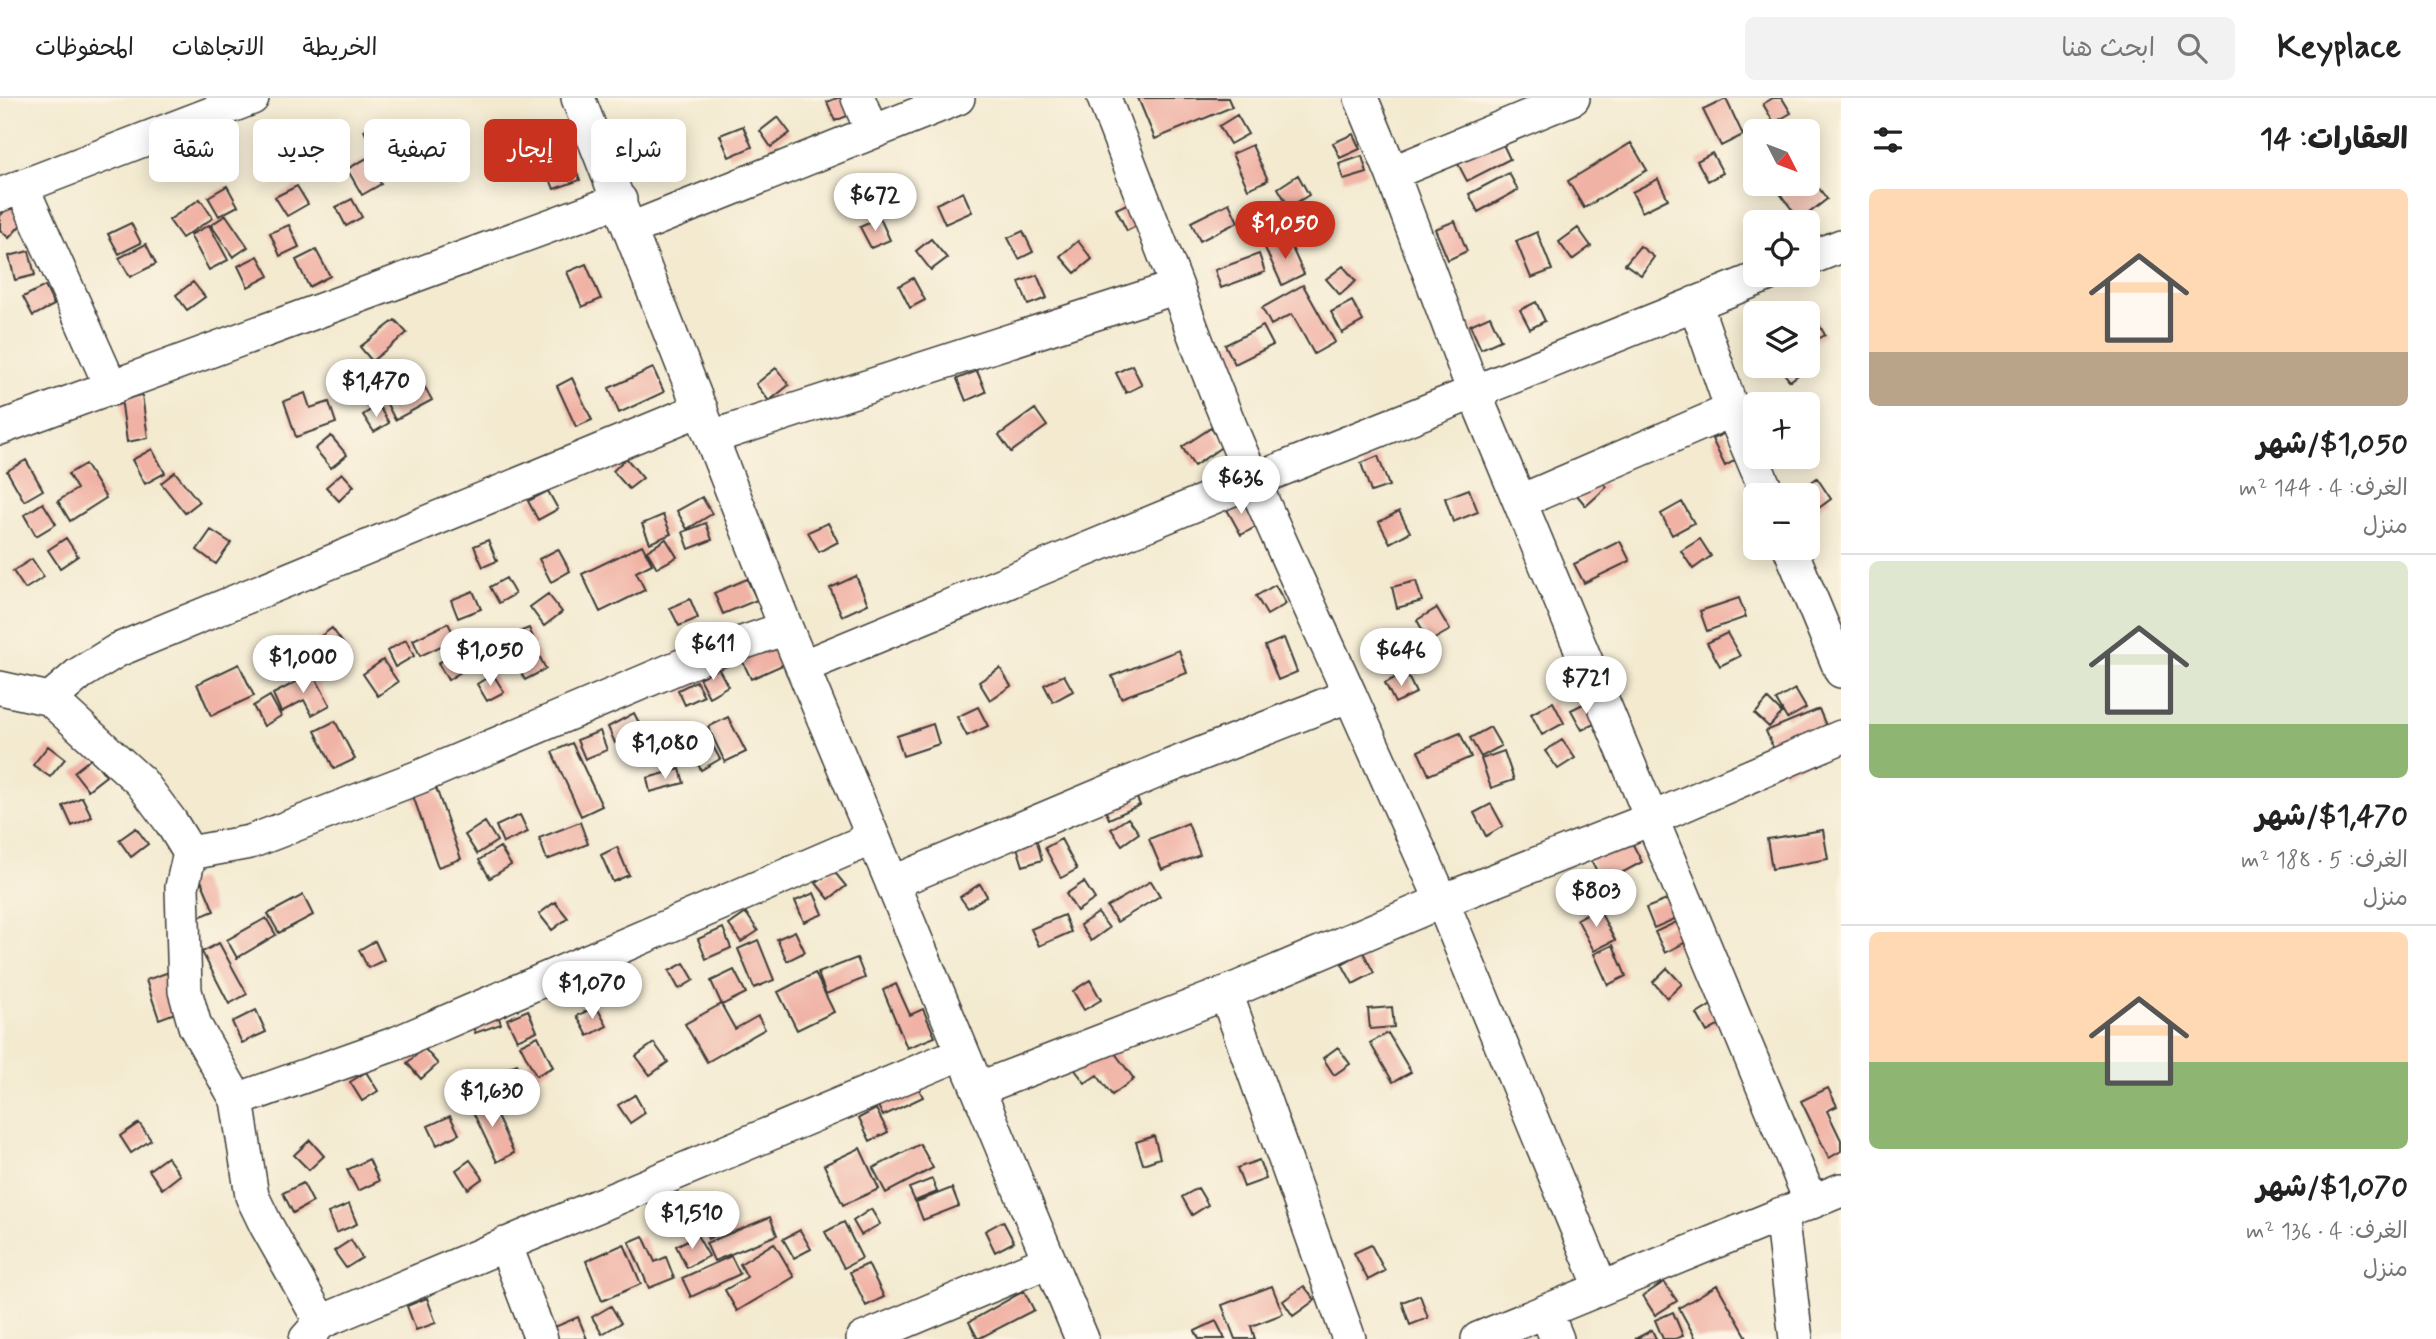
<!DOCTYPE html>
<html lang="ar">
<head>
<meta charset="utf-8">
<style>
	:root { --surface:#fff; --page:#f2f2f2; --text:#222; --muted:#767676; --line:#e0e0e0; --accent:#c8321e }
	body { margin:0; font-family:Mynerve,"Playpen Sans Arabic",sans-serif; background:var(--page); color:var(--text); direction:rtl; height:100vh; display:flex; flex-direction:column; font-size:26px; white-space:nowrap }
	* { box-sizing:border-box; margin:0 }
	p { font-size:23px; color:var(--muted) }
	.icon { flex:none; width:38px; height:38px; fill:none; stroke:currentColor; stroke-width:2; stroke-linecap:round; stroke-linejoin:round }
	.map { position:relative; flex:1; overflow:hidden; direction:ltr }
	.drawer { display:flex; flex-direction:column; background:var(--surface); width:595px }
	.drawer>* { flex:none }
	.banner { position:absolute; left:21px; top:21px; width:665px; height:63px; direction:rtl; display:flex; gap:14px }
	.needle { width:46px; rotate:132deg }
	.fabs { position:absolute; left:1743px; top:21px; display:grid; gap:14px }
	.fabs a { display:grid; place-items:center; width:77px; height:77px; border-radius:10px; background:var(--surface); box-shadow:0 4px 18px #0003; font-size:35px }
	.price { position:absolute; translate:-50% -60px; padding:0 16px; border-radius:24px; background:#fff; color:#222; font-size:23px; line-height:46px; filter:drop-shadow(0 2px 4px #0008) }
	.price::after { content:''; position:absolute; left:50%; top:42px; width:21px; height:16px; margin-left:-10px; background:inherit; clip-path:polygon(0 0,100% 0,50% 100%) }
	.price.current { background:var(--accent); color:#fff }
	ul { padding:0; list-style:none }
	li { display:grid; align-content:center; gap:14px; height:371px; padding:0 28px }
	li+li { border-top:2px solid var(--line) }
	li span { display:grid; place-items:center; height:217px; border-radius:10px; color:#555 }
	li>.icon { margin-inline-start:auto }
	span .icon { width:126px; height:126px; fill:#fffc; stroke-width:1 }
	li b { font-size:30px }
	h2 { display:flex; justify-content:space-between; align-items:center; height:84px; padding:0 28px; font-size:30px }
	.pill { padding:0 24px; border-radius:10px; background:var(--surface); box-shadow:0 4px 18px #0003; font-size:24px; line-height:63px }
	.pill.current { background:var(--accent); color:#fff }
	header { display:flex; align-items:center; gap:42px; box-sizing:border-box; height:98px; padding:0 35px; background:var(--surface); border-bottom:2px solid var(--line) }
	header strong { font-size:33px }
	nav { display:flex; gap:38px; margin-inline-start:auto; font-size:24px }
	.search { width:490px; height:63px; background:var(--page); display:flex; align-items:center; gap:18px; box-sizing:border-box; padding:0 24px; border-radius:10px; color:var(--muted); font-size:26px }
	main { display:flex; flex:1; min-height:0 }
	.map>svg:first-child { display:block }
	.building { fill:#f0b2a5 }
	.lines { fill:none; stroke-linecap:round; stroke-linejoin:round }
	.minor-casing { stroke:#3c3b37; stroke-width:36 }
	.minor { stroke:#fff; stroke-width:33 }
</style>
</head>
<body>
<header>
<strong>Keyplace</strong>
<div class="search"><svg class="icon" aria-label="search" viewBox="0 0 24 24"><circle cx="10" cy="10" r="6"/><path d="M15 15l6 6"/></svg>ابحث هنا</div>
<nav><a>الخريطة</a><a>الاتجاهات</a><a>المحفوظات</a></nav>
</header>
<main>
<section class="drawer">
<h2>العقارات: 14<svg class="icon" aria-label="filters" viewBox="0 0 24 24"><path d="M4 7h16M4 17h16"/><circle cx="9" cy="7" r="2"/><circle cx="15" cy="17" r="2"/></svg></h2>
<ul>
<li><span style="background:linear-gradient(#ffd9b3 75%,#b9a48a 0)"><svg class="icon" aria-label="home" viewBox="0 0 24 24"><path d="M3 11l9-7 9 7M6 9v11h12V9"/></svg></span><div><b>$1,050/شهر</b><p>الغرف: 4 · 144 m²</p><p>منزل</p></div></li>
<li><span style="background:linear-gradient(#dfe7d0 75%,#8fb573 0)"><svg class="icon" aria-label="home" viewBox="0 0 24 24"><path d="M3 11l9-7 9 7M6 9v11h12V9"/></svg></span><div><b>$1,470/شهر</b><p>الغرف: 5 · 188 m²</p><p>منزل</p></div></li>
<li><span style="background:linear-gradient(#ffd9b3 60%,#8fb573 0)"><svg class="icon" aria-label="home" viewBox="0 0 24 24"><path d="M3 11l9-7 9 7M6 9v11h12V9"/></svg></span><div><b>$1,070/شهر</b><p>الغرف: 4 · 136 m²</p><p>منزل</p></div></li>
</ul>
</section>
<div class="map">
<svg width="1841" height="1241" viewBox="0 0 1841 1241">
	<rect width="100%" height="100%" fill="#fcf5e5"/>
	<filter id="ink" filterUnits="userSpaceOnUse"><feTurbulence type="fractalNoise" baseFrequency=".0143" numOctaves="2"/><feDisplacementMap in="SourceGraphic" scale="14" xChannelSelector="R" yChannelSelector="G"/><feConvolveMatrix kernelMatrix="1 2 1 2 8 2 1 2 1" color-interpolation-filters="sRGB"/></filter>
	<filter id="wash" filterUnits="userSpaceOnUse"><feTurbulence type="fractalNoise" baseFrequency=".00686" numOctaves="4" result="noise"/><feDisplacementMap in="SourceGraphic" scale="28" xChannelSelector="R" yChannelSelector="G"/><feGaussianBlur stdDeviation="1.57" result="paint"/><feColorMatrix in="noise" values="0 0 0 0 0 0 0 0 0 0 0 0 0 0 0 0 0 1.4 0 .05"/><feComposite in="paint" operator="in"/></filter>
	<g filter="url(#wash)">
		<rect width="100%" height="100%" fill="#f3ead0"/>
		<g id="blocks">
			<path class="building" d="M837 0H845L852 16 835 23 827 4Z
				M1138 0H1228L1232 9 1155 41Z
				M1773 0H1782L1791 15 1774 25 1763 6Z
				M1726 1 1743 37 1721 48 1703 12Z
				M1237 17 1248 36 1230 46 1219 28Z
				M778 19 790 35 771 49 760 33Z
				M388 21 395 39 371 49 364 32Z
				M743 28 752 49 729 59 720 37Z
				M1353 36 1360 51 1340 60 1333 45Z
				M1500 40 1510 61 1467 83 1456 62Z
				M1631 45 1647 72 1584 110 1568 83Z
				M1252 47 1268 82 1248 91 1232 56Z
				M330 49 338 70 310 81 303 60Z
				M567 49 580 82 554 91 541 58Z
				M1712 55 1723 75 1708 83 1697 63Z
				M1362 58 1367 75 1344 82 1339 66Z
				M367 60 381 86 362 97 347 71Z
				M1509 75 1518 92 1478 114 1469 96Z
				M1808 76 1827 101 1800 122 1781 97 1796 86H1808Z
				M1298 77 1309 97 1289 109 1278 90Z
				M1658 81 1668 101 1642 114 1632 94Z
				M227 88 238 108 219 118 208 99Z
				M297 88 308 106 287 118 275 99Z
				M963 94 972 114 945 126 936 106Z
				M200 101 213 120 182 140 169 122Z
				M352 101 362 119 346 128 336 109Z
				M1133 103 1144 124 1127 133 1116 111Z
				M1229 105 1238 124 1200 143 1191 124Z
				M10 107 26 121 9 140 0 132V118Z
				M226 117 248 149 233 159 211 127Z
				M880 120 890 142 871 150 860 129Z
				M1455 123 1467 153 1448 162 1435 131Z
				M131 125 141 145 119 156 108 136Z
				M209 127 228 162 209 172 190 137Z
				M289 127 299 149 280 158 270 135Z
				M1578 130 1591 148 1572 162 1559 144Z
				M1023 133 1033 154 1019 161 1008 140Z
				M1537 134 1552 172 1531 180 1516 143Z
				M1287 139 1304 176 1282 187 1265 150Z
				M931 141 947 160 931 172 916 153Z
				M1078 143 1092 161 1075 175 1060 158Z
				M146 146 156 166 130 179 119 160Z
				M1640 148 1654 159 1641 177 1625 166Z
				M316 152 330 178 309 189 296 162Z
				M29 153 35 177 15 182 9 158Z
				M1259 156 1265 174 1221 190 1215 172Z
				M258 158 269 178 248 189 238 168Z
				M586 166 601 201 582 209 567 174Z
				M1343 168 1356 183 1340 197 1326 181Z
				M1037 177 1047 200 1028 207 1019 184Z
				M913 180 925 202 910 210 899 188Z
				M193 184 205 199 187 212 176 197Z
				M1303 187 1335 244 1314 256 1292 216 1271 227 1262 210Z
				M45 188 54 207 33 218 23 199Z
				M1352 203 1363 223 1342 235 1331 214Z
				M1536 204 1545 223 1530 231 1520 212Z
				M1812 214 1825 237 1809 246 1808 216Z
				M1490 218 1501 242 1481 251 1470 227Z
				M395 222 407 235 372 263 360 249Z
				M1263 228 1273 247 1235 266 1225 247Z
				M1132 267 1142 287 1126 295 1116 275Z
				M1781 268H1810L1790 283 1779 269Z
				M653 270 664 294 619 315 609 290Z
				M776 270 789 287 769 303 756 286Z
				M977 273 986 294 966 303 957 281Z
				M375 277 386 297 366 308 355 287Z
				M572 280 592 322 576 329 557 288Z
				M423 286 432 302 395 322 387 306Z
				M305 295 310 310 329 304 336 325 296 339 284 303Z
				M142 297 148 340 127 344 121 300Z
				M378 307 389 325 374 334 363 317Z
				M1035 311 1047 328 1011 354 999 337Z
				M1211 330 1223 348 1194 368 1182 349Z
				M1725 335 1737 361 1725 368 1712 341Z
				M331 338 347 357 331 370 315 351Z
				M152 351 165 375 145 386 132 362Z
				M1378 358 1389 388 1371 394 1361 365Z
				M626 360 643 380 629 391 613 373Z
				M26 362 43 392 24 403 7 373Z
				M85 366 106 400 70 423 58 403 77 391 68 376Z
				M1592 371 1607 389 1586 408 1571 390Z
				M175 374 199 404 185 415 161 385Z
				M342 375 354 388 339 403 326 389Z
				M1817 380 1831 401 1808 418V397H1794Z
				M1469 391 1478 414 1453 424 1445 400Z
				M548 393 558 411 538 422 528 403Z
				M702 399 712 416 687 431 677 413Z
				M1241 400 1257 428 1241 437 1225 408Z
				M1682 404 1694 425 1672 437 1661 416Z
				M43 405 56 426 36 438 24 417Z
				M1399 413 1410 434 1390 445 1379 424Z
				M663 417 671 436 650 445 642 426Z
				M706 425 712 442 689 451 683 434Z
				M828 425 838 444 819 454 808 434Z
				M211 432 231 445 216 466 197 452Z
				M66 440 78 458 60 470 48 452Z
				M666 441 677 459 657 470 647 453Z
				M1700 441 1711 458 1693 471 1681 453Z
				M488 442 497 463 483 469 474 448Z
				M1620 443 1630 463 1584 485 1574 466Z
				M642 447 652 466 636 474 645 492 600 514 582 476Z
				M558 451 570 473 551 484 539 461Z
				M32 461 44 479 25 491 13 473Z
				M856 478 868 506 842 518 830 490Z
				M506 480 515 496 499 505 490 489Z
				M747 481 757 502 723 516 714 495Z
				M1416 483 1422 503 1397 510 1392 489Z
				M1275 487 1286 506 1267 517 1256 498Z
				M473 493 481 511 458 520 451 502Z
				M548 496 562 514 544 528 530 509Z
				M1739 500 1746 519 1707 533 1700 513Z
				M690 501 698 520 679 528 670 510Z
				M1437 510 1450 532 1429 544 1417 522Z
				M448 525 456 541 420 558 413 542Z
				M332 530 347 551 332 562 317 541Z
				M529 530 536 546 508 558 501 541Z
				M1727 535 1740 558 1720 568 1707 545Z
				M1284 540 1297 574 1278 582 1265 548Z
				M406 542 414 558 395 569 387 553Z
				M778 545 787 565 751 581 742 562Z
				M535 550 546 571 525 582 514 562Z
				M1179 552 1187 575 1121 600 1112 578Z
				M455 556 464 572 448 582 438 565Z
				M383 562 398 584 378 598 363 576Z
				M239 566 254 598 211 618 197 586Z
				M718 570 728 588 709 599 699 580Z
				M1000 570 1011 588 990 602 979 584Z
				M1406 574 1416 595 1395 605 1385 585Z
				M313 575 330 607 312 617 304 602 281 614 273 596Z
				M493 576 504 594 487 603 477 586Z
				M1064 577 1073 593 1053 604 1044 587Z
				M696 583 704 598 685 607 678 592Z
				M1795 591 1806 610 1787 621 1776 602Z
				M270 598 281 618 264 628 253 608Z
				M1768 601 1782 615 1769 629 1755 616Z
				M1589 603 1600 623 1582 632 1571 612Z
				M1553 604 1564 625 1542 637 1531 616Z
				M978 609 988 628 967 638 957 619Z
				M1819 611 1836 652 1784 675 1766 633Z
				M634 615 642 631 615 645 608 629Z
				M728 619 746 654 725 664 708 629Z
				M335 623 355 661 334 671 315 633Z
				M933 626 939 646 903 658 897 638Z
				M1490 629 1501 648 1481 659 1470 640Z
				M600 633 607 652 585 661 577 642Z
				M1460 635 1471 659 1429 677 1418 653Z
				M1562 642 1575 660 1558 671 1545 653Z
				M673 643 683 662 665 672 655 653Z
				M710 643 720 661 701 672 691 653Z
				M572 645 602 708 581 718 552 654Z
				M48 648 65 661 50 679 33 667Z
				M1504 653 1514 682 1491 690 1481 661Z
				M92 660 106 678 88 692 74 674Z
				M680 671 684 685 650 694 647 680Z
				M434 684 461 761 438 769 411 692Z
				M1131 687 1140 707 1109 721 1100 700Z
				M82 699 92 719 72 728 63 708Z
				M1491 706 1503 728 1486 738 1474 715Z
				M520 717 528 734 503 745 496 728Z
				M1128 720 1139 735 1122 747 1111 731Z
				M485 724 497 743 477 756 465 737Z
				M580 724 588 746 547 762 539 740Z
				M1188 725 1200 757 1162 772 1149 741Z
				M136 730 148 746 131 759 119 742Z
				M1823 732 1828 761 1772 771 1767 741Z
				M1628 737 1642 764 1603 785 1589 758Z
				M1036 740 1042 762 1023 768 1016 746Z
				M1061 741 1077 771 1061 780 1045 750Z
				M500 749 511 767 490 780 479 762Z
				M617 749 629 777 613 784 601 757Z
				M832 771 846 788 829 801 816 785Z
				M200 780 214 813 199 819 185 786Z
				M1151 783 1160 798 1117 824 1107 809Z
				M1084 784 1095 801 1077 813 1066 796Z
				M980 786 987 798 968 810 960 799Z
				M814 795 823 816 804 824 795 803Z
				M303 797 313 817 279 835 268 816Z
				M1669 801 1677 820 1654 830 1646 810Z
				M555 804 568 820 552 832 539 816Z
				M1598 810 1615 842 1594 853 1577 821Z
				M746 815 758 833 741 844 729 827Z
				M1098 815 1109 830 1091 843 1080 827Z
				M1064 817 1071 834 1039 848 1031 831Z
				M266 820 276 837 237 860 227 842Z
				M1681 822 1690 842 1665 855 1655 834Z
				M723 830 731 850 706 861 698 841Z
				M795 833 805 854 787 863 777 841Z
				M758 842 774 882 754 890 738 851Z
				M375 843 384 862 368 870 359 852Z
				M219 845 247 896 229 906 202 854Z
				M1613 847 1626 878 1608 887 1594 856Z
				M1363 854 1374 875 1353 886 1342 866Z
				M857 860 865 880 826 896 818 875Z
				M684 865 694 882 679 891 669 873Z
				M1667 870 1682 886 1667 900 1653 884Z
				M734 872 746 895 722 907 711 883Z
				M172 873 186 911 159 921 146 882Z
				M815 875 834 914 797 932 778 894Z
				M1090 882 1101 902 1084 912 1073 893Z
				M896 886 910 917 923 911 935 939 907 950 883 892Z
				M491 896 501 926 475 935 466 904Z
				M1718 903 1729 922 1707 934 1697 916Z
				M721 906 735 931 758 918 765 931 707 964 685 926Z
				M596 908 607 928 588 938 577 918Z
				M1392 909 1394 929 1370 931 1368 911Z
				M256 912 266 934 242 945 232 924Z
				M528 912 537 933 517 942 507 921Z
				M1388 935 1411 974 1393 984 1370 945Z
				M538 938 553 969 536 978 520 947Z
				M1106 943 1134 981 1112 997 1097 977 1085 985 1072 968Z
				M654 945 668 964 650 977 636 958Z
				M1338 949 1350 966 1334 977 1323 960Z
				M424 950 438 966 421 981 407 965Z
				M517 966 525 985 490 1000 481 981Z
				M366 974 378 993 362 1003 350 984Z
				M476 977 484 997 462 1007 454 987Z
				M913 979 923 999 883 1018 873 998Z
				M1828 990 1837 1008 1827 1013 1841 1042V1053L1829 1060 1801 1003Z
				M635 997 645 1015 630 1025 618 1007Z
				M488 999 514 1055 497 1064 470 1008Z
				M876 1011 888 1034 870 1043 859 1020Z
				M450 1018 459 1036 437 1047 428 1028Z
				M139 1025 151 1042 131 1055 120 1038Z
				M1154 1038 1160 1060 1143 1066 1136 1044Z
				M310 1042 324 1058 309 1072 294 1057Z
				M920 1046 933 1070 886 1095 873 1070Z
				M860 1050 879 1091 843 1107 824 1067Z
				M167 1059 180 1077 162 1091 149 1072Z
				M369 1061 379 1083 358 1093 347 1072Z
				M470 1062 483 1080 468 1091 456 1072Z
				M1259 1062 1266 1081 1244 1089 1237 1070Z
				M932 1081 937 1094 915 1103 909 1090Z
				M303 1085 313 1104 293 1115 283 1095Z
				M952 1090 959 1108 923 1122 916 1104Z
				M1198 1090 1208 1107 1192 1117 1182 1099Z
				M349 1106 357 1126 336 1135 328 1115Z
				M871 1111 880 1126 861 1137 853 1123Z
				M715 1115 724 1133 708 1141 699 1122Z
				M770 1119 777 1137 714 1163 706 1145Z
				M1003 1123 1014 1144 995 1154 985 1133Z
				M844 1124 862 1160 844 1170 825 1134Z
				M800 1132 811 1151 794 1160 783 1141Z
				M697 1137 709 1158 687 1170 676 1148Z
				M643 1138 655 1164 666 1159 674 1180 649 1190 629 1144Z
				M351 1142 362 1160 346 1170 334 1153Z
				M774 1145 794 1179 737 1213 725 1192 747 1179 740 1166Z
				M624 1146 641 1186 602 1203 586 1163Z
				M1371 1147 1385 1173 1368 1182 1354 1155Z
				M731 1158 740 1176 691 1199 682 1180Z
				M868 1166 884 1199 866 1208 850 1174Z
				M1664 1184 1677 1203 1655 1217 1643 1198Z
				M1717 1187 1748 1241H1696L1679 1210Z
				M1272 1188 1283 1216 1251 1228 1255 1241H1235L1222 1207Z
				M1304 1188 1315 1202 1293 1218 1283 1203Z
				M1024 1193 1034 1212 978 1241 969 1224Z
				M1420 1197 1428 1220 1410 1227 1402 1204Z
				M427 1200 436 1225 416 1232 407 1208Z
				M611 1208 621 1225 602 1236 592 1219Z
				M1673 1214 1683 1238 1675 1241H1663L1655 1222Z
				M578 1219 587 1241H527Z
				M1216 1223 1225 1241H1199L1195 1233Z
				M1652 1232 1656 1241H1635Z"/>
		</g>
	</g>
	<g filter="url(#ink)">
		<use href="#blocks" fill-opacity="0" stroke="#3c3b37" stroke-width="2"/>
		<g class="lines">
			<g class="minor-casing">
				<path id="minor" d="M578 0 786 530 1082 1241
					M858 0 872 34
					M1104 0 1177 189
					M1361 0 1392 75 1474 294 1811 1104
					M1392 75 1573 0
					M22 89 112 291
					M0 97 252 0
					M631 131 958 0
					M1808 161 1841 148
					M1695 205 1732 312 1768 397
					M0 330 620 102
					M712 339 1177 189C1225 329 1289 462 1350 597
					M1521 403 1732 312
					M1790 450 1841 573
					M802 569 1252 383 1767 177
					M0 590 50 601 141 684 171 724 190 755 250 744 419 679 707 557 786 530
					M50 601 79 576 118 552 701 311
					M190 755 182 789 185 893 195 928 237 1002 252 1098 266 1127 321 1224
					M892 785 1165 670 1350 597 1442 803 1601 1189
					M1226 895 1349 1241
					M978 991 1226 895 1442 803 1651 721 1841 639
					M237 1002 397 945 873 740
					M1781 1116 1796 1241
					M505 1146 541 1241
					M1546 1214 1557 1241
					M306 1241 321 1224 962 955
					M863 1241 1049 1163
					M1478 1241 1841 1092"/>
			</g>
			<use href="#minor" class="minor"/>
		</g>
	</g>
</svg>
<div class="fabs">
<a><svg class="needle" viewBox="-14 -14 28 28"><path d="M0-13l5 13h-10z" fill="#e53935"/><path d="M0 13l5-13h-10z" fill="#767676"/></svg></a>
<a><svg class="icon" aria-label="locate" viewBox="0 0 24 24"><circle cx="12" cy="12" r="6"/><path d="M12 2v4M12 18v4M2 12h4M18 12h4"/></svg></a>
<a><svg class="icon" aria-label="layers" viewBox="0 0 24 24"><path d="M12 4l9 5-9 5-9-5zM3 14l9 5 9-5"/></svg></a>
<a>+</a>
<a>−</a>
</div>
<b class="price" style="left:875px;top:135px">$672</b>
<b class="price current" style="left:1285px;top:163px">$1,050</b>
<b class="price" style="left:376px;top:321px">$1,470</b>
<b class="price" style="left:1241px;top:418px">$636</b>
<b class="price" style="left:713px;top:584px">$611</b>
<b class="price" style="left:490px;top:590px">$1,050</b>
<b class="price" style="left:1401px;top:590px">$646</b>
<b class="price" style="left:303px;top:597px">$1,000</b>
<b class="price" style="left:1586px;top:618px">$721</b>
<b class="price" style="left:665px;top:683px">$1,080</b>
<b class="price" style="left:1596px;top:831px">$803</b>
<b class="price" style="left:592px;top:923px">$1,070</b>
<b class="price" style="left:492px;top:1031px">$1,630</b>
<b class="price" style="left:692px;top:1153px">$1,510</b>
<div class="banner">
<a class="pill">شراء</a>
<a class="pill current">إيجار</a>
<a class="pill">تصفية</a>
<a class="pill">جديد</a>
<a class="pill">شقة</a>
</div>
</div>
</main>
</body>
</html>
